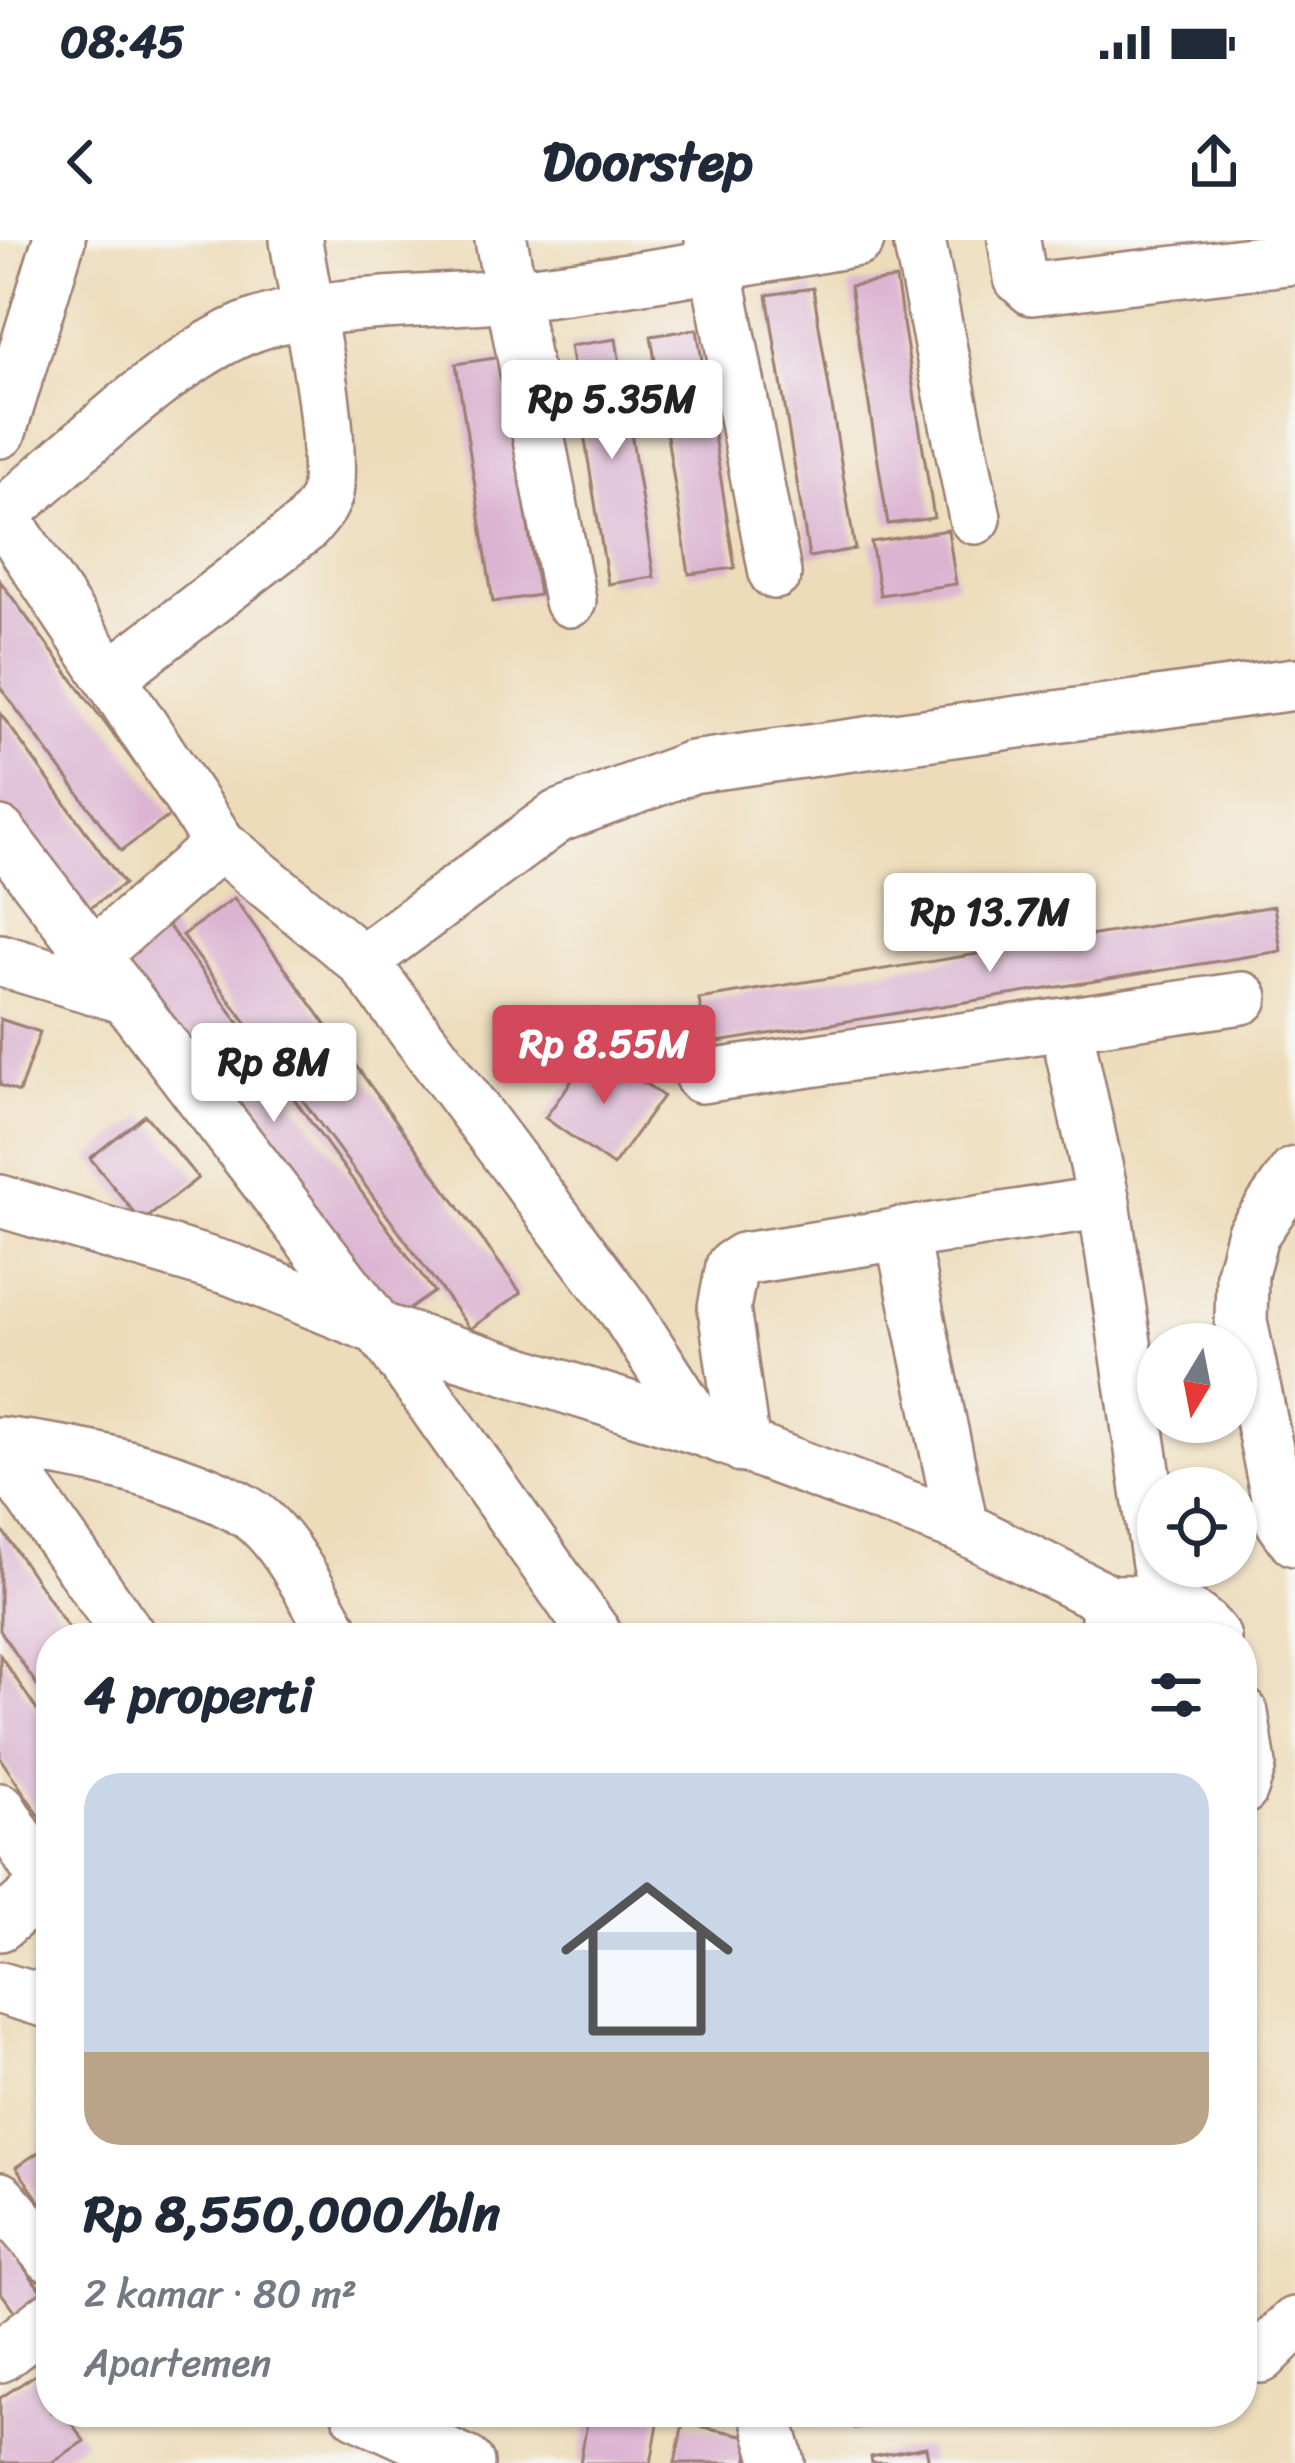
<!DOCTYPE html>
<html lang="id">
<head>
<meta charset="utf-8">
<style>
	:root { --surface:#fff; --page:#f2f2f3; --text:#1f2937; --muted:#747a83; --line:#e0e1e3; --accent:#d1495b }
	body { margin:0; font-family:Sriracha,sans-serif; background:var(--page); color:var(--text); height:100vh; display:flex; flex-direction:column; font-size:45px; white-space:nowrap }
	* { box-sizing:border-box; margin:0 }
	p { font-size:39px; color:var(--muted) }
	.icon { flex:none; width:66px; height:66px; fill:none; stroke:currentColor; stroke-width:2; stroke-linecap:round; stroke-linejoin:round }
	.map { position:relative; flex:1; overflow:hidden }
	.sheet { position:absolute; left:36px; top:1383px; width:1221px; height:804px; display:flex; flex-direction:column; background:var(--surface); border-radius:48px; box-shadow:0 3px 9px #0004 }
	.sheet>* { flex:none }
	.needle { width:78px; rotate:190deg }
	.buttons { position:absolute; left:1137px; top:1083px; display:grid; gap:24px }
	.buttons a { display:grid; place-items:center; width:120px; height:120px; border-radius:50%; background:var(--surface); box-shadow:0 3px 9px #0004; font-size:60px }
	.price { position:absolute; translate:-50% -102px; padding:0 27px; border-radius:12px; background:#fff; color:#222; font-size:39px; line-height:78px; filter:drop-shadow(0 3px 6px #0008) }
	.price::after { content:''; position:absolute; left:50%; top:72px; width:36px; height:27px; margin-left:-18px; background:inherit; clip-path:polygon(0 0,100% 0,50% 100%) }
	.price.active { background:var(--accent); color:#fff }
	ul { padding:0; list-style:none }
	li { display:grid; align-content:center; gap:24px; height:636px; padding:0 48px }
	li+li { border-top:3px solid var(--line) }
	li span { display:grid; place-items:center; height:372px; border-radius:36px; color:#555 }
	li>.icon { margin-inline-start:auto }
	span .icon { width:216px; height:216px; fill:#fffc; stroke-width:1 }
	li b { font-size:51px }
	h2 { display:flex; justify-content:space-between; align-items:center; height:144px; padding:0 48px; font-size:51px }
	.status { display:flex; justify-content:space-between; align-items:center; height:84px; padding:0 60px; background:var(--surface); direction:ltr }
	.status svg { height:33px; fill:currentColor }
	header { display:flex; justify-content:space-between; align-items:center; height:156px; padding:0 48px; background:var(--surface); font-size:54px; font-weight:700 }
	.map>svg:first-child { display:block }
	.building { fill:#dbb4d1 }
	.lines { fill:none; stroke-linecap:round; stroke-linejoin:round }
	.minor-casing { stroke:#9c7e72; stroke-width:56 }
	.minor { stroke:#fff; stroke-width:51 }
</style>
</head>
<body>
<div class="status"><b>08:45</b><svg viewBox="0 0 49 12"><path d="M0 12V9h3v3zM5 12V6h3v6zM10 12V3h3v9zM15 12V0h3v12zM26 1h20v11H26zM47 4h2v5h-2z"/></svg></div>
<header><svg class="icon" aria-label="back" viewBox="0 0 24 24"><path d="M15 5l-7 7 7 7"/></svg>Doorstep<svg class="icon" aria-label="share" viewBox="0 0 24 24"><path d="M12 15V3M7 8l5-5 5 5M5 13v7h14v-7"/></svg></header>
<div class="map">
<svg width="1295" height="2223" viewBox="0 0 1295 2223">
	<rect width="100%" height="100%" fill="#f6f6f2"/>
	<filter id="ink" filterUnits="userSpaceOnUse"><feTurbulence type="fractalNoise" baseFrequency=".00833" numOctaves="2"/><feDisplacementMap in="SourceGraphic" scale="24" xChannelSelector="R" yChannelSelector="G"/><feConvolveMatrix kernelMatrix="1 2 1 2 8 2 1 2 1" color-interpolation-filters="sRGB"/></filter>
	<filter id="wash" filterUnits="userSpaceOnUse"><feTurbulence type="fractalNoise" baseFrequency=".004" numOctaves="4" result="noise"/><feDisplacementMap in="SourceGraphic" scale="48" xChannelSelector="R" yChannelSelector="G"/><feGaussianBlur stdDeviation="2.7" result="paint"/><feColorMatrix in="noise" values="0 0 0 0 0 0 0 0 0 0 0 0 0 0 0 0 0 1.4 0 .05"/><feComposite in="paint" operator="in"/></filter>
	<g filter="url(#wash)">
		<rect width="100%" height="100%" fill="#eddcba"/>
		<g id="blocks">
			<path class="building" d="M896 39 934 278 888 284 850 46Z
				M813 48 855 309 809 317 767 55Z
				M697 89 735 328 689 334 651 96Z
				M616 99 654 337 608 344 570 106Z
				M501 117 539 355 493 362 456 124Z
				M948 290 956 344 880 355 871 302Z
				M0 341 172 574 121 611 0 447Z
				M0 473 124 644 73 680 0 580Z
				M234 658 521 1053 470 1089 182 695Z
				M1274 666 1281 711 706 804 699 759Z
				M165 681 434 1052 382 1088 114 718Z
				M0 779 40 792 19 852 0 845Z
				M595 808 663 856 613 926 545 878Z
				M145 875 198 938 142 982 90 918Z
				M0 1287 75 1398H51V1466L0 1390Z
				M0 1415 51 1491V1580L45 1584 0 1518Z
				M51 1904V1954L40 1962 16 1927Z
				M0 1994 47 2059 20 2079 0 2051Z
				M38 2133 51 2153V2172H64L84 2201 51 2223H0V2158Z
				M589 2172 659 2178 651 2223H580Z
				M852 2172H925L926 2179 854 2188Z
				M683 2183 752 2197 747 2223H675Z
				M926 2207 929 2223H872L871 2217Z"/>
		</g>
	</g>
	<g filter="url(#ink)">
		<use href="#blocks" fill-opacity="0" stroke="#9c7e72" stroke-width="3"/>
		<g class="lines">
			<g class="minor-casing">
				<path id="minor" d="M501 0 570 361
					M711 0 775 333
					M919 0 975 278
					M1014 0 1020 38 1032 49 1295 18
					M0 192 59 0
					M0 271 220 604 362 721 625 1071 702 1190
					M2 275C69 219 174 113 255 85 333 58 426 64 508 55 625 42 742 21 858 0
					M111 436 305 287C316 274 327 263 328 246 332 166 308 79 296 0
					M0 593 395 1110 598 1398
					M92 716 220 604
					M0 720 120 756
					M362 721 557 577 692 527 1295 444
					M1066 786 1104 962 1158 1324
					M701 837 1242 758
					M1295 933 1252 995 1242 1034 1241 1081 1282 1282 1295 1300
					M0 961 233 1030 374 1087 702 1190 962 1287 1110 1361
					M901 993 962 1287
					M0 1203C75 1211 181 1233 247 1272 283 1293 316 1362 337 1398
					M744 1207 724 1068 732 1026 743 1019 1104 962
					M0 1212 131 1398
					M1104 1398 1110 1361C1149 1359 1192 1364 1215 1398
					M1242 1473 1250 1525 1242 1549
					M0 1569 47 1644
					M0 1685 51 1642
					M0 1748 51 1763
					M0 1958 51 2017
					M0 2116 51 2077
					M1242 2116 1261 2117 1295 2083
					M357 2172 468 2223
					M765 2172 779 2223"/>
			</g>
			<use href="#minor" class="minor"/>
		</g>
	</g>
</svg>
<div class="buttons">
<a><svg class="needle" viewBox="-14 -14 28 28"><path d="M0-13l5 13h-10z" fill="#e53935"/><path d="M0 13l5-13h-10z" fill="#747a83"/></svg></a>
<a><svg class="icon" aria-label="locate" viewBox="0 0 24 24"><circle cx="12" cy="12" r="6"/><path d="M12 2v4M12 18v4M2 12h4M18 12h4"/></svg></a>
</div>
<b class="price" style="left:612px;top:222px">Rp 5.35M</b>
<b class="price" style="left:990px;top:735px">Rp 13.7M</b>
<b class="price active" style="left:604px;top:867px">Rp 8.55M</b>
<b class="price" style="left:274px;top:885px">Rp 8M</b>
<section class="sheet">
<h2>4 properti<svg class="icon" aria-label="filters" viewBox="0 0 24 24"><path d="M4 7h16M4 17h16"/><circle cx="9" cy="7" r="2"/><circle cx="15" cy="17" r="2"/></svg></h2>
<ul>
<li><span style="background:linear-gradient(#c9d6e8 75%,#b9a48a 0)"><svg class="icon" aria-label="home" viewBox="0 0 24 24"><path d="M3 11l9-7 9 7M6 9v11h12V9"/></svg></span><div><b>Rp 8,550,000/bln</b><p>2 kamar · 80 m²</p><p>Apartemen</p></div></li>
</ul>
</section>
</div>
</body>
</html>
